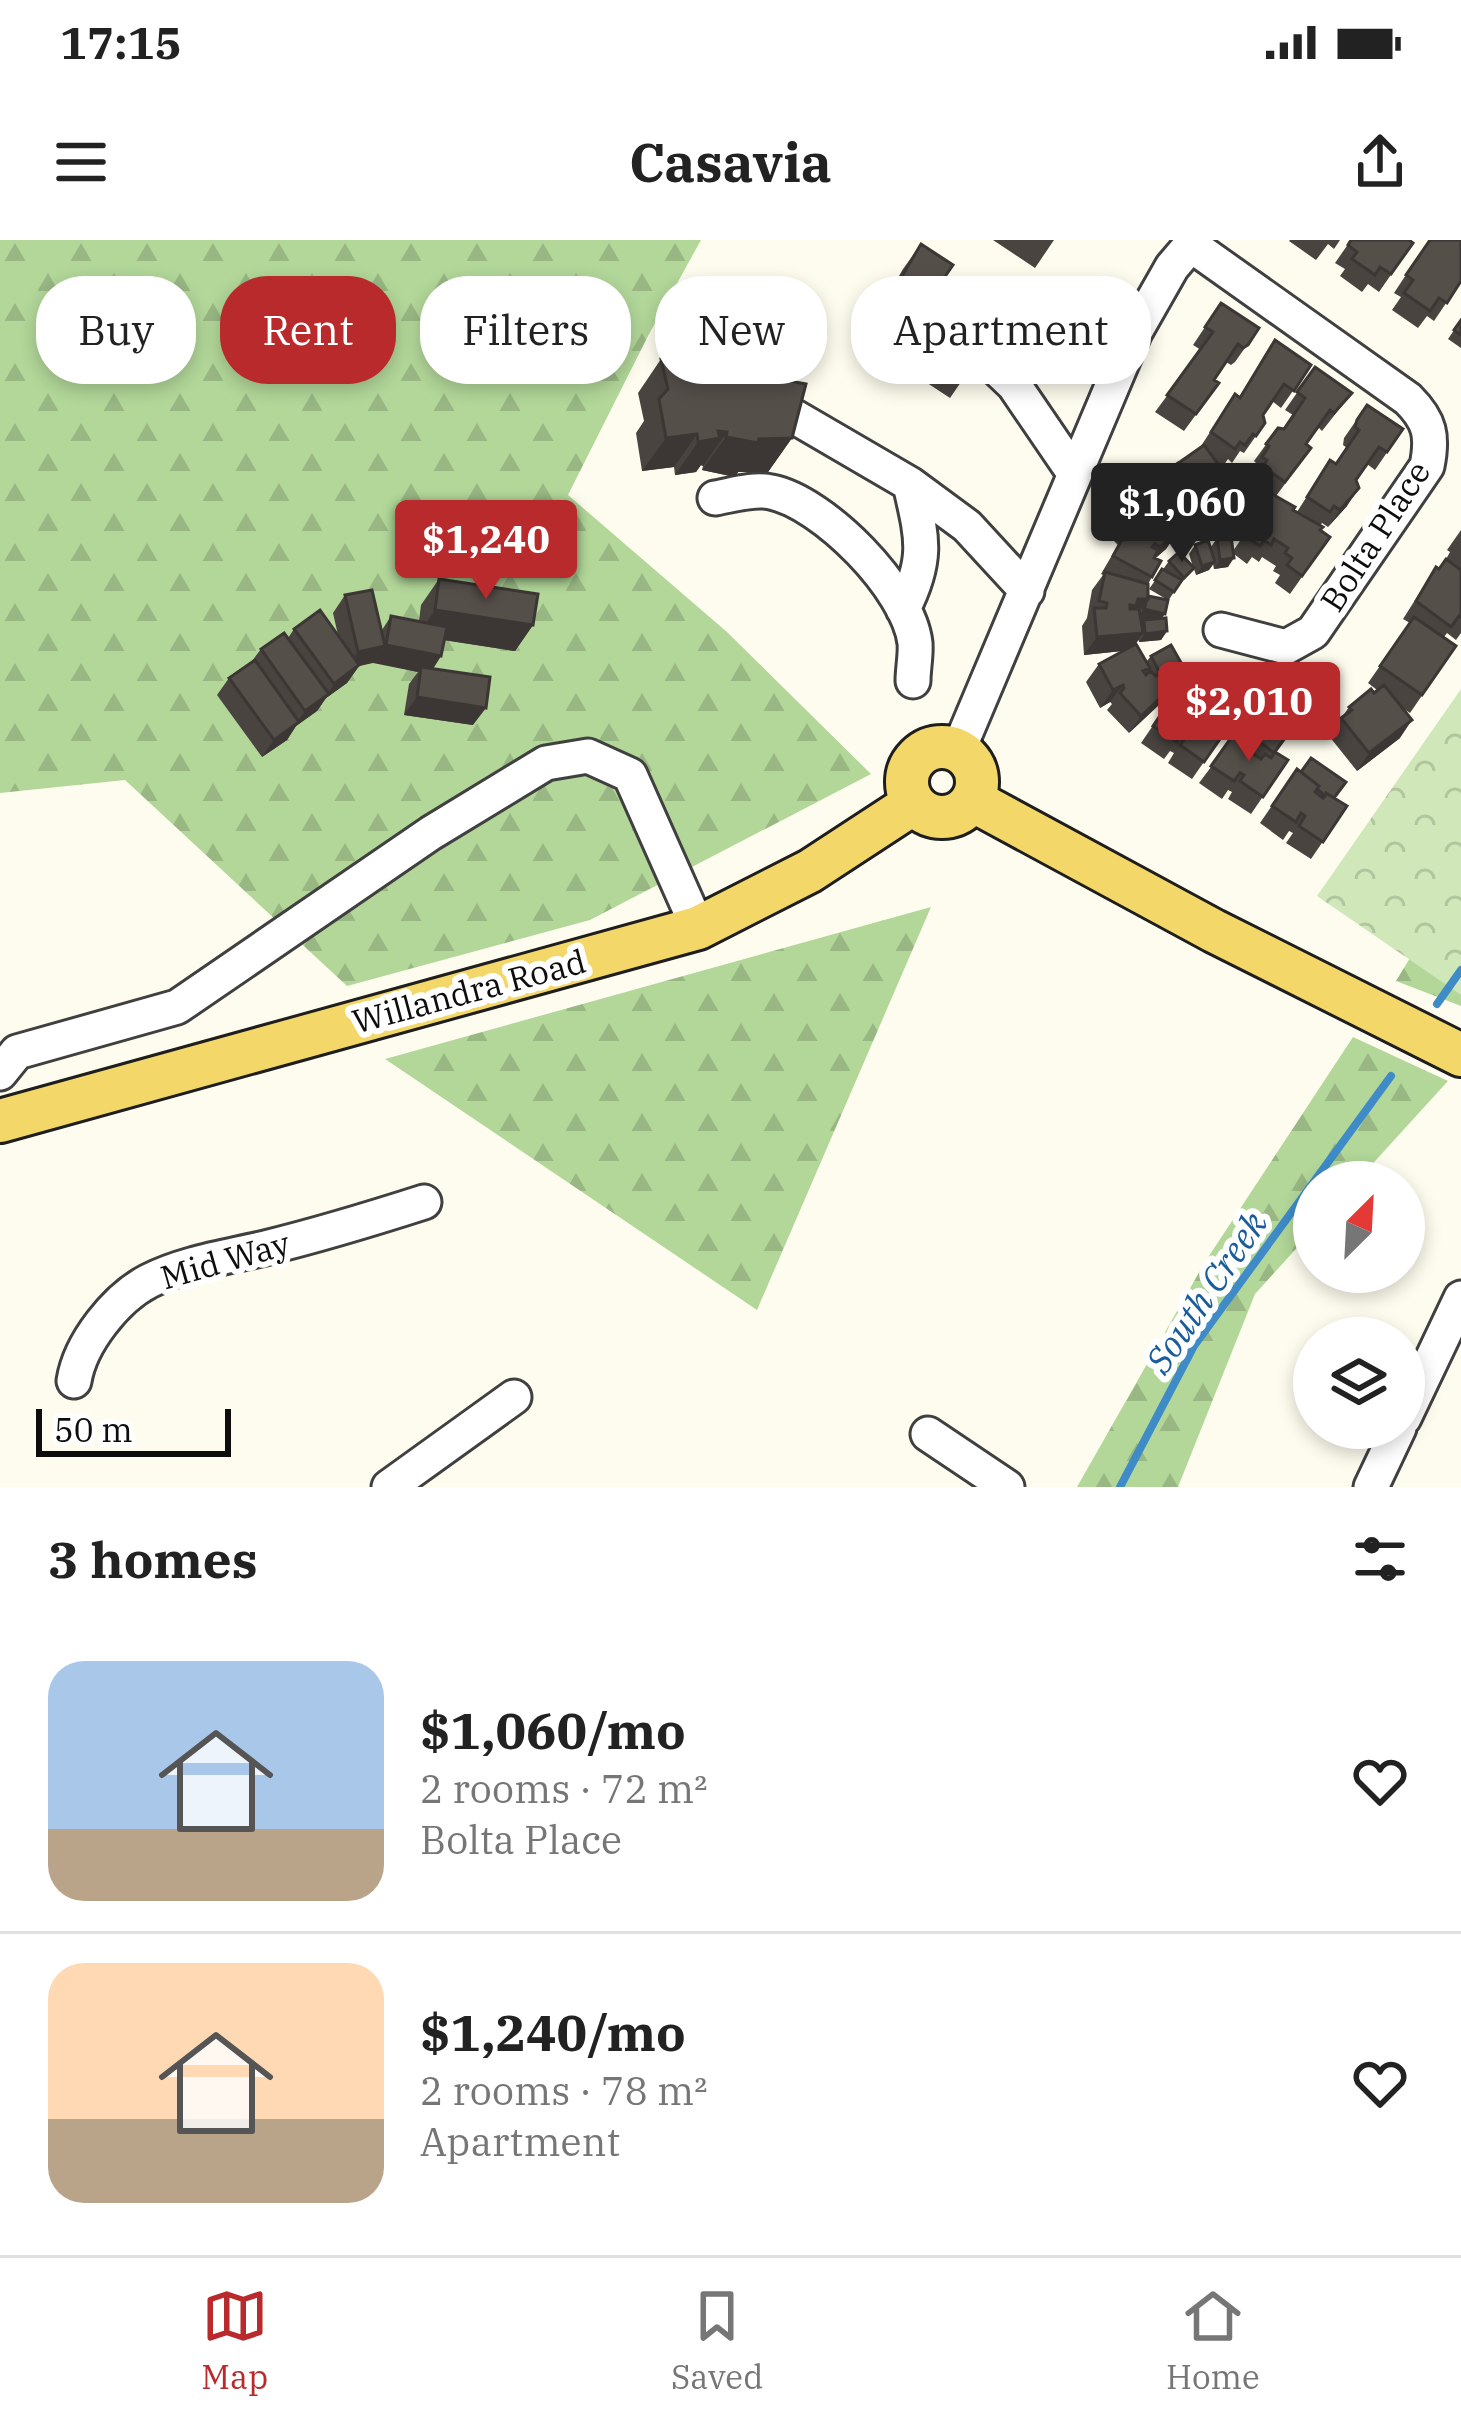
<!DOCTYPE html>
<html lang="en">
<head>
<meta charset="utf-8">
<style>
	:root { --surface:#fff; --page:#f2f2f2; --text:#222; --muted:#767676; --line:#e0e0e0; --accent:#b82a2b }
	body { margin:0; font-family:"IBM Plex Serif",serif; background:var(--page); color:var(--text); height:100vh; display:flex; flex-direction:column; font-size:45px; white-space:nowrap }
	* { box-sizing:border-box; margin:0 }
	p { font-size:39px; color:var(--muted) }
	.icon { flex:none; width:66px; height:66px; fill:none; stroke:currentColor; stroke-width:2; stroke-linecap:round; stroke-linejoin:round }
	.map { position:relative; height:1247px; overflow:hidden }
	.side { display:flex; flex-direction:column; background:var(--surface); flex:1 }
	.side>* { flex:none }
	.guide { position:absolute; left:36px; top:36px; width:1389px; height:108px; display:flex; gap:24px }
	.needle { width:78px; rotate:24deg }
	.buttons { position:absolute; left:1293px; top:921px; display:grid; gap:24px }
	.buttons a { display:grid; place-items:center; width:132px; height:132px; border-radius:50%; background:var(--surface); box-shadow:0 6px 18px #0003; font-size:60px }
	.scale { position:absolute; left:36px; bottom:30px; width:195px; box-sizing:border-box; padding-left:12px; border:6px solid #0d0d0d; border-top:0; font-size:33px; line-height:42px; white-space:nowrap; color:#0d0d0d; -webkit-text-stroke:9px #fff; paint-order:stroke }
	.price { position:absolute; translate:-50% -102px; padding:0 27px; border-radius:12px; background:var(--accent); color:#fff; font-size:39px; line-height:78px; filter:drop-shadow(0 3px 6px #0008) }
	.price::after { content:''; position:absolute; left:50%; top:72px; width:36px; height:27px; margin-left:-18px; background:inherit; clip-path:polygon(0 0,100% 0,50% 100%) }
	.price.selected { background:#222; color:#fff }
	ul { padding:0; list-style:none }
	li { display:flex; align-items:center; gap:36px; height:300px; padding:0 48px }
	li+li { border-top:3px solid var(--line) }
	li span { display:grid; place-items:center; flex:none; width:336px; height:240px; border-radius:36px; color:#555 }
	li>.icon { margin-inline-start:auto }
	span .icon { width:144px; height:144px; fill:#fffc; stroke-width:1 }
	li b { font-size:51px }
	h2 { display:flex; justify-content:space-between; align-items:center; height:144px; padding:0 48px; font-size:51px }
	.pill { padding:0 42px; border-radius:48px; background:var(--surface); box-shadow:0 6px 18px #0003; font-size:42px; line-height:108px }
	.pill.selected { background:var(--accent); color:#fff }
	.status { display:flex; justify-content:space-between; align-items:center; height:84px; padding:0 60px; background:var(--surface); direction:ltr }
	.status svg { height:33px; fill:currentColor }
	header { display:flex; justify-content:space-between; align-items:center; height:156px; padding:0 48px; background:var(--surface); font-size:54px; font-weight:700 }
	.tabs { display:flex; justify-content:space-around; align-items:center; height:168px; border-top:3px solid var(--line); background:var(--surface); font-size:33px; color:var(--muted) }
	.tabs a { display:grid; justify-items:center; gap:6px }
	.tabs .selected { color:var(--accent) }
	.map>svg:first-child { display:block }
	.forest { fill:url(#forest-firs) }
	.park { fill:url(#park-crowns) }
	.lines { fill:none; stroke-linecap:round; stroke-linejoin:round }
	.stream { stroke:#3e8bc8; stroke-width:8 }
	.minor-casing { stroke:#404040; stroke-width:39 }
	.major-casing { stroke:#1e1e1e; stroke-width:48 }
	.minor { stroke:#fff; stroke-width:33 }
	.major { stroke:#f3d869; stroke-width:42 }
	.wall { fill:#494440 }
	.shaded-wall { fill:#3c3734 }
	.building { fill:#554f4a; stroke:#3c3734; stroke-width:3 }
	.labels { text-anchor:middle; stroke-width:12; stroke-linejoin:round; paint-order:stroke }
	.street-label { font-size:33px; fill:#0d0d0d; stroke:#fff }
	.water-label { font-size:36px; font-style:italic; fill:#1b5d9a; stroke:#fff }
</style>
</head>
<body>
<div class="status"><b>17:15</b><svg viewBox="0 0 49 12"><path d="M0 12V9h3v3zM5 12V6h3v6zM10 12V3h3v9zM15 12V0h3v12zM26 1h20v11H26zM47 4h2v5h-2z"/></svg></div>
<header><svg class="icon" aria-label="menu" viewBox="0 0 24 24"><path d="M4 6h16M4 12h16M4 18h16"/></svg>Casavia<svg class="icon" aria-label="share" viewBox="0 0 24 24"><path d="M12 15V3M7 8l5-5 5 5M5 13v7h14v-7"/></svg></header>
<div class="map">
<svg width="1461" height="1247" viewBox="0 0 1461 1247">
	<defs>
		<pattern id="forest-firs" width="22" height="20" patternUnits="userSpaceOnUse" patternTransform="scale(3)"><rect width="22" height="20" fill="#b2d799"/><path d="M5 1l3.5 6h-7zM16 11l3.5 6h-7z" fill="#98b783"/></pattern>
		<pattern id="park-crowns" width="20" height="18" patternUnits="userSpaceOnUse" patternTransform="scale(3)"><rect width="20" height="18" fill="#cfe7b9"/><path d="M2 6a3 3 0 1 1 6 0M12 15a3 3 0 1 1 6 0" fill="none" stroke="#b1c59e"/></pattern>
	</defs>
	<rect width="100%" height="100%" fill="#fefcee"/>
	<path class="forest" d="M0 0H701L648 96 568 255 727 392 871 534 590 680 347 746 125 540 0 553Z
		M1461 634V766L1396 741Z
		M931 667 757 1070 385 819Z
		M1353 797 1448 841 1356 942H1314V989L1255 1054 1178 1247H1077L1205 1022Z"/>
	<path class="park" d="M1461 449V755L1317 656Z"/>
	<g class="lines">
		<path class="stream" d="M1437 764 1461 730
			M1120 1247 1194 1106 1391 836"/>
		<g class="minor-casing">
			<path id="minor" d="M1191 5 1408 159C1430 181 1433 196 1427 226L1313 392 1286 407 1221 390
				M950 84 1014 145 1074 233
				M759 156 910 244 967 286 1027 351
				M715 258C732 255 754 248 771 252 823 262 909 349 915 403 916 415 913 429 913 441
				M903 369C929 318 922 297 910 244
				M958 511 1135 92 1172 27 1195 0
				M0 833 17 812 177 767 431 593 546 523 588 516 630 535 698 688
				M74 1141C80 1103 116 1058 149 1041 184 1023 227 1017 265 1008 318 995 371 979 424 962
				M1404 1178 1461 1058
				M928 1194 1007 1247
				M389 1247 514 1157
				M1371 1247 1399 1188"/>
		</g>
		<g class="major-casing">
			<path id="major" d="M907 542a35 35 0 1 1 70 0a35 35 0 1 1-70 0Z
				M972 560 1214 691 1461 815
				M0 881 698 688 810 631 914 563"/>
		</g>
		<use href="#minor" class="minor"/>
		<use href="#major" class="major"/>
	</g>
	<path class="wall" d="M993 0H1054L1035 28Z
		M1290 0H1340L1334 9 1328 4 1316 20 1289 1Z
		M1351 0 1413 3 1379 52 1368 44 1362 52 1340 36 1345 29 1335 23Z
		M1429 0 1461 41 1434 81 1427 76 1418 88 1392 70 1401 57 1394 53Z
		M921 4 942 41 946 71 979 103 983 110 950 158 862 100 903 29Z
		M1221 63 1259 88 1235 122 1231 125 1226 122 1214 140 1219 143 1184 191 1155 172 1201 110 1193 105Z
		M1461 80V108L1448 99Z
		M1275 100 1311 125 1281 168 1272 161 1263 175 1265 183 1244 213 1240 211 1232 223 1228 219 1223 226 1216 222 1230 240 1207 270 1202 265 1198 268 1186 287 1176 294 1166 309 1155 318 1152 337 1148 344V356L1166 359 1149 349 1169 321 1193 327 1189 314 1195 305 1211 307 1217 298 1233 311 1270 257 1251 244 1255 238 1250 234 1257 224 1254 221 1278 188 1283 189 1293 175 1285 170 1315 127 1352 153 1322 191 1318 187 1306 204 1299 225 1276 256 1293 270 1297 272 1330 220 1336 224 1347 208 1343 205 1344 198 1367 165 1403 189 1375 230 1367 224 1356 240 1347 266 1328 287 1322 283 1320 286V290L1330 297 1290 354 1275 343 1280 335 1273 331 1276 326 1262 317 1259 322 1252 317 1247 324 1234 314 1228 327 1214 329 1213 324 1209 330 1196 335 1194 329 1178 346 1168 361 1162 378 1167 391 1161 400 1139 402V400L1135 404 1146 422 1151 416 1178 437 1169 442 1173 446 1161 463 1129 493 1107 470 1112 464 1110 462 1100 468 1086 442 1099 424 1123 411 1084 415 1082 386 1087 378 1092 350 1103 335 1101 334 1118 305 1114 301 1126 284 1144 264 1141 259 1153 242 1199 209 1235 154 1239 157Z
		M661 119 696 124 792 198 768 232H738L735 237 702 230 703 226 701 225 696 232 675 235 674 227 642 231 636 193 644 181 638 153Z
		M1461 290V393L1456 400 1447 393 1444 397 1456 406 1410 473 1401 467 1400 498 1357 531 1329 496 1349 467 1377 450 1368 443 1410 383 1403 379 1436 327 1439 329 1444 323 1450 312 1447 310Z
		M439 339 533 385 515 411 445 400 441 416 433 429 473 485 404 475 409 444 418 432 374 422 359 426 347 443 326 458 317 471 296 486 287 500 262 517 217 455 229 438 252 421 261 409 288 398 294 389 338 395 333 373 345 355 382 390 391 376 419 381 421 365Z
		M1178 449 1229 486 1192 539 1168 523 1174 513 1170 511 1164 519 1141 503Z
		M1254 470 1276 512 1288 520 1251 574 1228 559 1232 552 1228 550 1222 559 1199 543Z
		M1297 529 1347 566 1311 619 1286 603 1293 593 1289 591 1283 600 1260 583Z"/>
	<path class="shaded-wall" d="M718 191 727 192 703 226 701 225 696 232 675 235 698 202Z
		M697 194 674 227 642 231 666 198Z
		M726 197 759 199 792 198 768 232H738L735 237 702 230Z
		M1214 248 1202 265 1195 270 1208 253Z
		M1359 248 1347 266 1328 287 1340 270Z
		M1201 259 1189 277 1199 269 1186 287 1176 294 1166 309 1148 325 1160 307 1171 298 1195 263Z
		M1234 318 1228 327 1214 329 1220 320Z
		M1215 322 1209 330 1196 335 1202 326Z
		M1138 359H1148L1136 377 1124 384 1130 365Z
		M1144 369 1165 374 1159 382 1138 378Z
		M435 370 533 385 515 411 417 396Z
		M1167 391 1161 400 1139 402 1145 394Z
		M1143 393 1131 410 1084 415 1097 397Z
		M386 405 441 416 429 434 421 427 418 432 373 423Z
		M385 406 373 423 359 426 347 443 326 458 317 471 296 486 287 500 262 517 274 500 296 484 305 471 325 457 358 412Z
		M1184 428 1178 437 1157 448 1164 439Z
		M1123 445 1110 462 1100 468 1113 450Z
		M1173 446 1161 463 1129 493 1141 476Z
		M417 457 486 468 473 485 404 475Z
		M1412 480 1400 498 1357 531 1369 513Z"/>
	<path class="building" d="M1351 0H1409L1413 3 1391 34 1380 27 1375 35 1352 19 1357 12 1348 5Z
		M1430 0H1461V41L1447 63 1439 58 1430 71 1404 53 1413 40 1406 35Z
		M921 4 953 25 942 41 946 71 984 95 979 103 983 110 968 132 880 74Z
		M1221 63 1259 88 1248 105 1243 108 1238 104 1214 140 1219 143 1196 174 1167 155 1213 92 1205 87Z
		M1461 80V95L1454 90Z
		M1275 100 1311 125 1294 151 1284 144 1263 175 1265 183 1256 196 1253 194 1245 205 1240 202 1235 209 1211 192 1235 154 1240 158 1246 148Z
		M694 115 696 124 806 144 792 198 759 199 758 203 726 197 727 192 718 191 720 198 698 202 697 194 666 198 659 159 668 149 661 119Z
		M1315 127 1352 153 1334 173 1330 170 1306 204 1311 208 1285 242 1263 227 1267 220 1262 217 1269 206 1266 204 1278 188 1284 189 1305 158 1297 152Z
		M1367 165 1403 189 1387 212 1379 207 1356 240 1359 248 1340 270 1334 266 1330 272 1307 257 1330 220 1336 224 1359 190 1355 187 1357 180Z
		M1204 205 1230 240 1219 252 1214 248 1208 253 1205 248 1197 254 1201 259 1195 263 1199 269 1183 281 1153 242 1178 223 1186 231 1180 222Z
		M1272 254 1295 267 1293 270 1323 287 1320 290 1330 297 1302 336 1287 325 1292 318 1285 313 1288 308 1274 299 1271 305 1264 300 1260 306 1244 295Z
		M1146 262 1178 292 1160 307 1155 304 1152 307 1158 310 1154 318 1161 321 1152 337 1113 316 1126 292 1131 295 1134 291 1126 284Z
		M1231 296 1234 318 1220 320 1217 298Z
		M1208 300 1215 322 1202 326 1195 305Z
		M1179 312 1194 328 1184 338 1169 321Z
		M1446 319 1461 330V377L1459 376 1451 387 1416 361 1436 327 1439 329Z
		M1162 329 1182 340 1174 352 1155 340Z
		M1105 332 1148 344V359H1138L1136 366 1130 365V369H1139L1143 393 1097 397 1094 368H1106L1107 363 1099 361Z
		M439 339 538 354 533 385 435 370Z
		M372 350 385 406 358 412 345 355Z
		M1148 356 1168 360 1165 374 1144 369Z
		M320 370 359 425 334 444 294 389Z
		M391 376 447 387 441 416 386 405Z
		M1414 377 1456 406 1422 455 1380 426Z
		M1166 378 1167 391 1145 394 1144 380Z
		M284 393 329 454 305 471 261 409Z
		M1136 404 1150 428 1143 431 1146 435 1150 431 1156 436 1160 432 1173 446 1141 476 1120 453 1124 448 1123 445 1113 450 1099 424Z
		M1171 405 1184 428 1166 438 1160 433 1151 416Z
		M255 420 299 482 274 500 229 438Z
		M421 427 490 437 486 468 417 457Z
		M1202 442 1229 460 1217 479 1199 467 1196 460 1191 458Z
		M1384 445 1412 480 1369 513 1341 478 1352 470 1349 467 1371 449 1374 453Z
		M1178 449 1196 460 1200 466 1196 472 1204 478 1207 473 1229 486 1204 522 1180 505 1187 496 1182 493 1177 502 1153 486Z
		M1254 470 1288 494 1274 513 1241 487Z
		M1238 488 1257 505 1252 513 1261 519 1265 514 1271 518 1275 512 1288 520 1263 557 1240 541 1244 535 1240 533 1234 541 1211 526Z
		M1311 518 1346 542 1334 558 1326 553 1325 556 1317 549 1319 546 1301 532Z
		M1297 529 1319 546 1315 552 1323 558 1326 553 1347 566 1323 602 1299 586 1305 576 1301 573 1296 582 1272 566Z"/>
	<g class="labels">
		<g class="street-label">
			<text transform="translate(1375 296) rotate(-57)" y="12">Bolta Place</text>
			<text transform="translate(469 751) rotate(-15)" y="12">Willandra Road</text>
			<text transform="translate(225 1020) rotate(-16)" y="12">Mid Way</text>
		</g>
		<g class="water-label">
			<text transform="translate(1206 1052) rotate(-56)" y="13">South Creek</text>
		</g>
	</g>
</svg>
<div class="buttons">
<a><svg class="needle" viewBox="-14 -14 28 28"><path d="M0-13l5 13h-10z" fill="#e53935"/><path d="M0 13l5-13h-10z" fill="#767676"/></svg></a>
<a><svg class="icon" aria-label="layers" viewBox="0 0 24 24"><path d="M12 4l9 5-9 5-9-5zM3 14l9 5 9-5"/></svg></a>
</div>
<div class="scale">50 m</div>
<b class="price selected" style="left:1182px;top:325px">$1,060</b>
<b class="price" style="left:486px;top:362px">$1,240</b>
<b class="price" style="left:1249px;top:524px">$2,010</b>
<div class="guide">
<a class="pill">Buy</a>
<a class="pill selected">Rent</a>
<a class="pill">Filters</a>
<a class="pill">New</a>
<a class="pill">Apartment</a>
</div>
</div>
<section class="side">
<h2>3 homes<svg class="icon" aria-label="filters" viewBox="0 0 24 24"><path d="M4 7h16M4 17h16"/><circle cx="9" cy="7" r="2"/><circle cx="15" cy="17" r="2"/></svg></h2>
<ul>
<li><span style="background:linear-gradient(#a9c7e8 70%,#b9a48a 0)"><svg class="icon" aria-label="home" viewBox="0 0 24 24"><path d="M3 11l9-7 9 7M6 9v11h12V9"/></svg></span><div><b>$1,060/mo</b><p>2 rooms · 72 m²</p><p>Bolta Place</p></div><svg class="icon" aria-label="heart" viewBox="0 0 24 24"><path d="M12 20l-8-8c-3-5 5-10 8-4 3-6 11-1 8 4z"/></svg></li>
<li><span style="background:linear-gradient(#ffd9b3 65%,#b9a48a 0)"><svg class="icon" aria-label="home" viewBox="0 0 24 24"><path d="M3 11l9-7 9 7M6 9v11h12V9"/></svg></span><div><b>$1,240/mo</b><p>2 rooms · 78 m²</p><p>Apartment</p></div><svg class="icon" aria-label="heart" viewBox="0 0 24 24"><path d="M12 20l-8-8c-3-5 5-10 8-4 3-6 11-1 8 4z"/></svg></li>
</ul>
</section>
<nav class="tabs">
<a class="selected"><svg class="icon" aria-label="map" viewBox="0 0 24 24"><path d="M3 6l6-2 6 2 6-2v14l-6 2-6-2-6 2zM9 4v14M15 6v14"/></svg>Map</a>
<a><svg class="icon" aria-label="saved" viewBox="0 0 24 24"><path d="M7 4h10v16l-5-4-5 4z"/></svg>Saved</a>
<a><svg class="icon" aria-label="home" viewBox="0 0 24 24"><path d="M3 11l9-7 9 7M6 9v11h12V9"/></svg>Home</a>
</nav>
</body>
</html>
